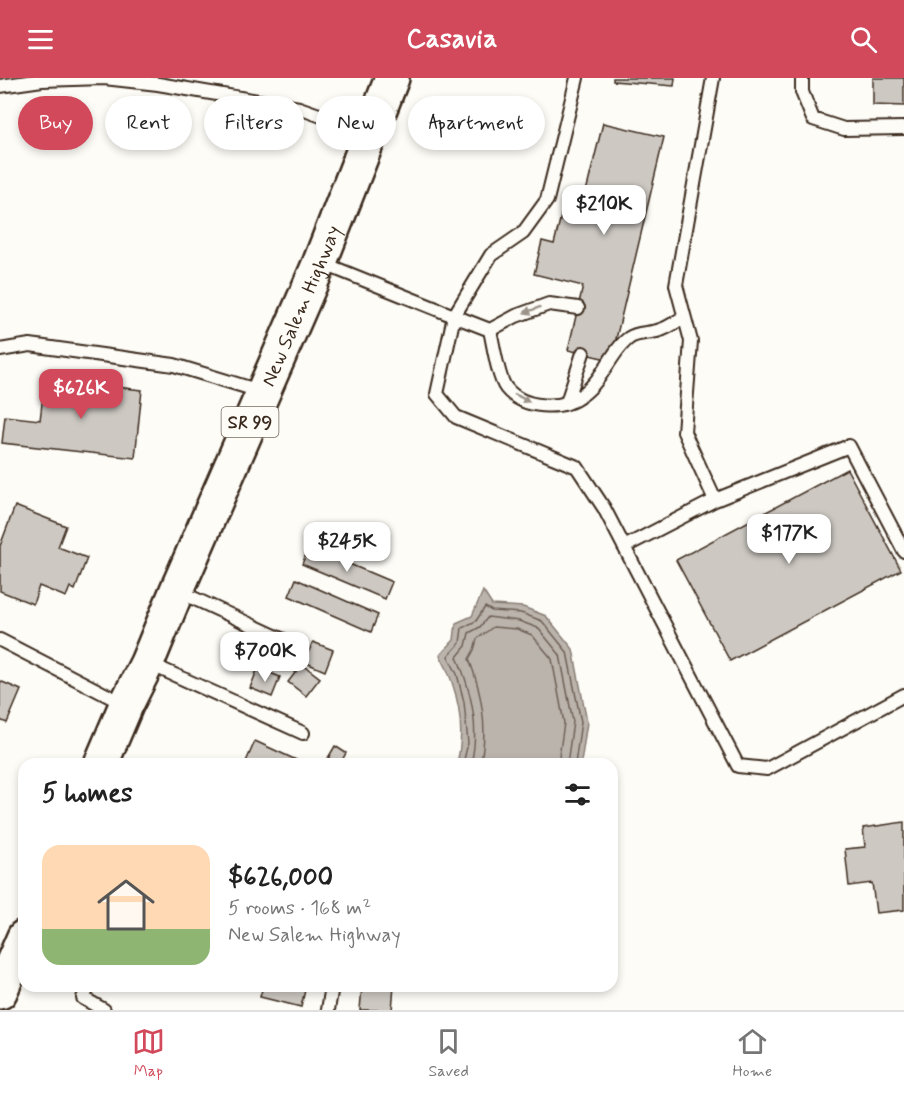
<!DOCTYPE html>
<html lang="en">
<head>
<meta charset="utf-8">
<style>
	:root { --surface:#fff; --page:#f6f6f6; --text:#222; --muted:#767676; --line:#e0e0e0; --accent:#d1495b }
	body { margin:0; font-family:Mynerve,sans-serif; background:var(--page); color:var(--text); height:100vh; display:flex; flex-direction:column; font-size:22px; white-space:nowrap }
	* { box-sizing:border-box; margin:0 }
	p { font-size:20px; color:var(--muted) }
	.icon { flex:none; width:33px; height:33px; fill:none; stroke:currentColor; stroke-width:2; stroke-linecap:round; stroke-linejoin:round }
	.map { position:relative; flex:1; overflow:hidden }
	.panel { position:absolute; left:18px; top:680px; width:600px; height:234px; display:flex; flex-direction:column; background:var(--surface); border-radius:18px; box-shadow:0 3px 9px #0003 }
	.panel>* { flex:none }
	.hud { position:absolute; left:18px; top:18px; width:600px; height:54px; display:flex; gap:12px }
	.price { position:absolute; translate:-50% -51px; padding:0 14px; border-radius:12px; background:#fff; color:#222; font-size:20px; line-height:39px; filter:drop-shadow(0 2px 3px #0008) }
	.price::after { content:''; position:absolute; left:50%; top:36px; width:18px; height:14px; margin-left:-9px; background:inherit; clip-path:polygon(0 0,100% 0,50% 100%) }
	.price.active { background:var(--accent); color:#fff }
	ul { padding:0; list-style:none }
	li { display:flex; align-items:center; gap:18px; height:150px; padding:0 24px }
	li+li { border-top:2px solid var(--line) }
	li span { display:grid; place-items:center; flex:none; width:168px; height:120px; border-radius:18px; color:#555 }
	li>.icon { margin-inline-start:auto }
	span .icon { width:72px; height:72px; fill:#fffc; stroke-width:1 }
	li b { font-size:26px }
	h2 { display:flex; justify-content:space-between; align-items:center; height:72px; padding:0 24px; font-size:26px }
	.chip { padding:0 21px; border-radius:27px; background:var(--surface); box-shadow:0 3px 9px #0003; font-size:21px; line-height:54px }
	.chip.active { background:var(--accent); color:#fff }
	header { display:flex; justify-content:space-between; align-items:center; height:78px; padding:0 24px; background:var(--accent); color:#fff; font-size:27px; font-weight:700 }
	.tabs { display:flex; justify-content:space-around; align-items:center; height:84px; border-top:2px solid var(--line); background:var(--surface); font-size:16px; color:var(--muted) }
	.tabs a { display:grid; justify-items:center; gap:3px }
	.tabs .active { color:var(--accent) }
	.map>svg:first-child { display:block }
	.water { fill:#bbb4ad; stroke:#887d74; stroke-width:1.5 }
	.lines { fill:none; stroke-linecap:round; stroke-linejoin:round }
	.shore { stroke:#6e6157; stroke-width:1.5 }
	.building { fill:#cdc8c2; stroke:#3b2a1e; stroke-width:1.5 }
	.lane-casing { stroke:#3b2a1e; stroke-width:16 }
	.primary-casing { stroke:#3b2a1e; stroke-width:38 }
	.lane { stroke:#fdfcf7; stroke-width:12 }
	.primary { stroke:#fdfcf7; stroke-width:33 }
	.oneway { fill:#9c938a }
	.labels { text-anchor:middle; stroke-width:4.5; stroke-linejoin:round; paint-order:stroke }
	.shield { fill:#fdfcf7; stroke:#75695f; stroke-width:1.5 }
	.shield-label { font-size:18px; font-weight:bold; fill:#3b2a1e }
	.street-label { font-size:20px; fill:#3b2a1e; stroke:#fdfcf7 }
</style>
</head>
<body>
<header><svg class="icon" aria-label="menu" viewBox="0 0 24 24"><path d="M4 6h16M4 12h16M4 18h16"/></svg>Casavia<svg class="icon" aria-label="search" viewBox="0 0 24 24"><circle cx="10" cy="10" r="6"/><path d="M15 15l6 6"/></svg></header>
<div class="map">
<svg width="904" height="932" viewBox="0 0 904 932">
	<rect width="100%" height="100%" fill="#fdfcf7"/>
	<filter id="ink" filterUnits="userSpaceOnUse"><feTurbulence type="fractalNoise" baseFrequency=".0167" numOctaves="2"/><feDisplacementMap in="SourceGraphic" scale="12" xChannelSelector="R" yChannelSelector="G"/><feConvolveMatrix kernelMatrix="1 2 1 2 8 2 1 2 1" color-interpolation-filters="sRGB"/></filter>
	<g filter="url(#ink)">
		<path class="water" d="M483 513 492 527 523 529 546 538 573 571 587 644 581 685H457C466 649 458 610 440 577L454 562 456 545 472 538Z"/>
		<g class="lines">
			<path class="shore" d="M463 686 468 665 464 624 457 596 448 578 460 565 462 550 476 543 485 529 492 533 521 535 542 543 567 574 581 644 575 686
				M471 686C480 650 471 612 457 579L466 568 469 555 480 549 488 539 519 543 538 550 560 577 573 644 567 686
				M480 686C489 652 481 612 469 581L474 572 477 561 493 549 517 551 532 557 552 581 564 645 558 686"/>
		</g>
		<path class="building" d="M613 0H675L674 8 613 3Z
			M873 0H904V28L873 27Z
			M603 45 664 59 611 282 568 272 583 208 534 196 542 163 554 166 563 130 581 134Z
			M45 301 142 312 135 380 2 365 5 338 40 342Z
			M847 391 901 492 730 583 676 482Z
			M15 428 66 448 58 469 87 480 75 512 70 509 66 519 39 508 33 526 0 513V468Z
			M309 469 392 504 385 521 302 486Z
			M296 501 378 537 371 554 289 518Z
			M313 564 333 572 325 593 304 584Z
			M302 586 320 600 306 618 288 604Z
			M258 590 280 599 272 619 250 610Z
			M0 603 21 612 7 645 0 642Z
			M255 663 305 686H245Z
			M335 668 346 675 340 686 328 680Z
			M904 744V832L876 835 872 805 849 808 845 771 865 769 863 750Z
			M263 908H306L301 929 260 919Z
			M362 908H394L392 932H360Z"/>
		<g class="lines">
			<g class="lane-casing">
				<path id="lane" d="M713 0 676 207 691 263 684 354 715 422 849 368 904 473
					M802 0V14L813 41 844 51 904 50
					M0 8 42 2 104 0 158 6 299 30 370 55
					M322 185 454 238 491 177 523 155 547 122 577 0
					M490 252 454 238 437 316 456 339 577 389 604 430 738 688 767 691 904 617
					M490 252C493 265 498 300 506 310 523 331 562 333 582 317 603 302 612 272 629 260 637 254 650 256 660 252 668 250 677 243 684 239
					M490 252 516 238 549 226 578 230
					M0 272 30 267 174 287 263 314
					M567 324 583 275
					M624 469 715 422
					M178 513 290 565
					M0 562 124 626
					M148 585 303 655
					M89 908 83 920 104 932
					M328 932 332 908"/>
			</g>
			<g class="primary-casing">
				<g id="primary">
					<path id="s1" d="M101 686 126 627 147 585 177 512 320 184 392 0"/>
					<path d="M0 914 24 859"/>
				</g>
			</g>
			<use href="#lane" class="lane"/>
			<use href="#primary" class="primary"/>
		</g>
		<defs><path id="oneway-solid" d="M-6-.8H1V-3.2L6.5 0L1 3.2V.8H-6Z" transform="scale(1.5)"/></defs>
		<g class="oneway">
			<use href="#oneway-solid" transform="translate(532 232) rotate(160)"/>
			<use href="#oneway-solid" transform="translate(522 320) rotate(27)"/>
		</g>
	</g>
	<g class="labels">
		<rect class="shield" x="221.5" y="329" width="57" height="30" rx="4.5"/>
		<g class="shield-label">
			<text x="250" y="350">SR 99</text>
		</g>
		<g class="street-label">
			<text dy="7" stroke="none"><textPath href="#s1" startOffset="500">New Salem Highway</textPath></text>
		</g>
	</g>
</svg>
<b class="price" style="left:604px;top:158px">$210K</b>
<b class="price active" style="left:81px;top:342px">$626K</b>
<b class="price" style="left:789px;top:487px">$177K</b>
<b class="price" style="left:347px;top:495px">$245K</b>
<b class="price" style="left:265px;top:605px">$700K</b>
<div class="hud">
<a class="chip active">Buy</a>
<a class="chip">Rent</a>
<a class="chip">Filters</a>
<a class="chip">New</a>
<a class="chip">Apartment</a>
</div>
<section class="panel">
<h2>5 homes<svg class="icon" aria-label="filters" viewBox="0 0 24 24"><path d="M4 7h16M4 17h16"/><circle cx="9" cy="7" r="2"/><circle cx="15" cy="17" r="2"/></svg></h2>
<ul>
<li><span style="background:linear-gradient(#ffd9b3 70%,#8fb573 0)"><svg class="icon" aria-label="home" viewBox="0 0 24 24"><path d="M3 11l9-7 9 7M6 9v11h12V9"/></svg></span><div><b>$626,000</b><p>5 rooms · 168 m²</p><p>New Salem Highway</p></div></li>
</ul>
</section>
</div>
<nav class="tabs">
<a class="active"><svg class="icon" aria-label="map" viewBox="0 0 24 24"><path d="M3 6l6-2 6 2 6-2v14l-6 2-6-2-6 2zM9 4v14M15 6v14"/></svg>Map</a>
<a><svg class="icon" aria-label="saved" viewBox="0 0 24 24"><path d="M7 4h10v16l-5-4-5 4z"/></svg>Saved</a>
<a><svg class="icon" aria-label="home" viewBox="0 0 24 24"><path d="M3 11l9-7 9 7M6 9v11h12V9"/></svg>Home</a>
</nav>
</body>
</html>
